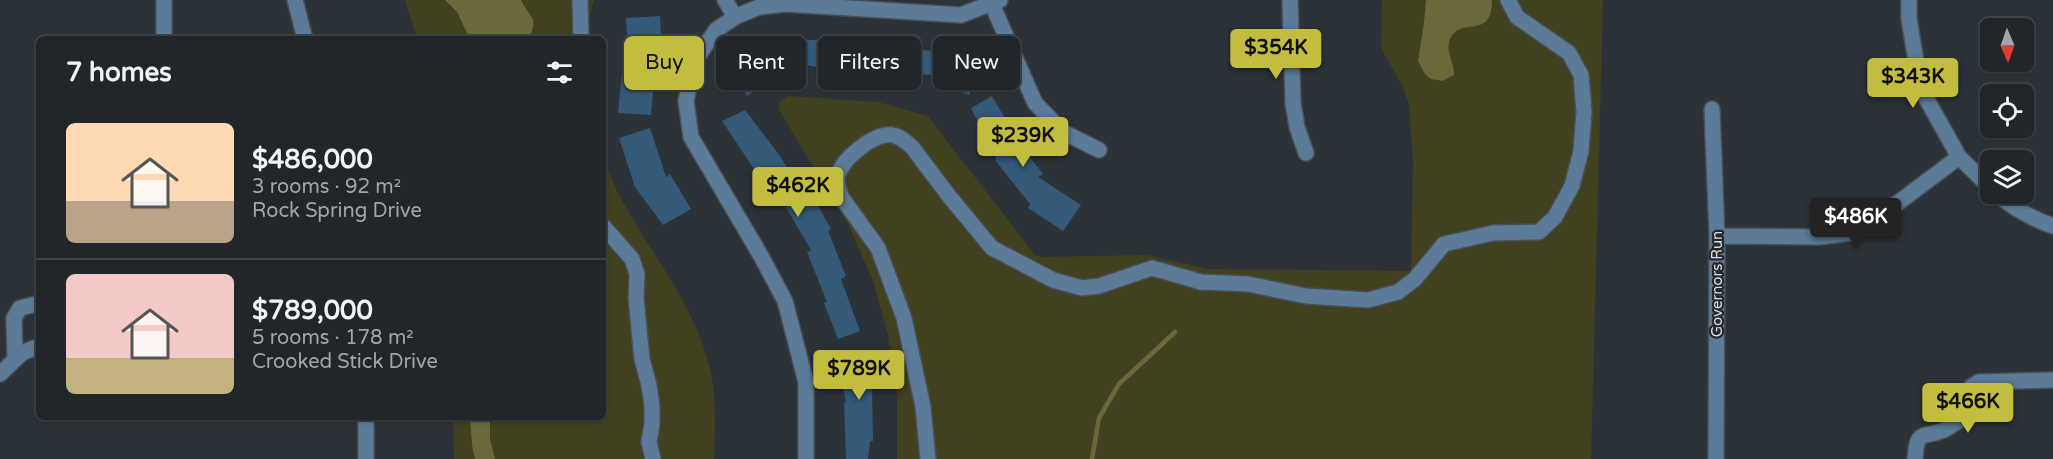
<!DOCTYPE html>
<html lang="en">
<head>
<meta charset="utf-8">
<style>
	:root { --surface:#21262a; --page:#292e32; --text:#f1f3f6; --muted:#a2a5a8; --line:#3e4347; --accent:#c2bd3f }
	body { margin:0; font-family:"Varela Round",sans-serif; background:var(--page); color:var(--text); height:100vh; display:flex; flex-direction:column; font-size:22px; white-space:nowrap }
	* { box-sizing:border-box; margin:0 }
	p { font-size:20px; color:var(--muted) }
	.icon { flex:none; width:33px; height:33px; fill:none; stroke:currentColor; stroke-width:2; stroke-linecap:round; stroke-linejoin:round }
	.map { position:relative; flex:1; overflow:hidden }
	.details { position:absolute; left:36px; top:36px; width:570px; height:384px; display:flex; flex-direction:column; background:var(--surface); border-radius:9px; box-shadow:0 2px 4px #0004,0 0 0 2px var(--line) }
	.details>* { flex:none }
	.guide { position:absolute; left:624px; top:36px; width:570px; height:54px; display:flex; gap:12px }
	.needle { width:39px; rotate:178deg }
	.controls { position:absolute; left:1980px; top:18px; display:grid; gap:12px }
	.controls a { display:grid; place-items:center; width:54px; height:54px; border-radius:9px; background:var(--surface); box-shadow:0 2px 4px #0004,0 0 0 2px var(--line); font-size:30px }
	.price { position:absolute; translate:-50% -51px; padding:0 14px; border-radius:6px; background:var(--accent); color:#111; font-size:20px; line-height:39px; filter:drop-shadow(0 2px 3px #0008) }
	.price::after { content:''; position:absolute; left:50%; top:36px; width:18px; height:14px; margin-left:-9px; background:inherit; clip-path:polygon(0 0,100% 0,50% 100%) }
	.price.current { background:#222; color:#fff }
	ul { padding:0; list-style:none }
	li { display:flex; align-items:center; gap:18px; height:150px; padding:0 30px }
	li+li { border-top:2px solid var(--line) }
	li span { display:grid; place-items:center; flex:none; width:168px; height:120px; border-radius:9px; color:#555 }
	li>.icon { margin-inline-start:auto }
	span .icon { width:72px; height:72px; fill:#fffc; stroke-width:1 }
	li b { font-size:26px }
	h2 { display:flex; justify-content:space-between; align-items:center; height:72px; padding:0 30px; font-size:26px }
	.chip { padding:0 21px; border-radius:9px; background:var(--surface); box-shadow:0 2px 4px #0004,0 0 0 2px var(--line); font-size:21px; line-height:54px }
	.chip.current { background:var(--accent); color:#111 }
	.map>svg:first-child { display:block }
	.green { fill:#41401f }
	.water { fill:#6a693a }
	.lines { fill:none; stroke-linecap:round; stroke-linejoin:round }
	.stream { stroke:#6a693a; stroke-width:4.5 }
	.building { fill:#345979 }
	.minor-casing { stroke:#484e53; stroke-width:18 }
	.minor { stroke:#5b7b98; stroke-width:15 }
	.labels { text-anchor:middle; stroke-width:4.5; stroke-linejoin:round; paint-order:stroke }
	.street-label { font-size:15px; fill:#d9dde0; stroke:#23292e }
</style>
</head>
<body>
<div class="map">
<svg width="2053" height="459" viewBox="0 0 2053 459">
	<rect width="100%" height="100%" fill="#2c3338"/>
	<path class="green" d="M405 0H594L590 14 588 39H417Z
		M1382 0H1603L1591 459H897V396L888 335 873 281 849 226 784 118 779 109V103L788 96 878 102 928 116 1035 255 1041 257 1147 255 1207 269 1411 271 1413 161 1409 106 1404 89 1381 48Z
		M603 155C608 168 612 181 618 193 649 251 694 303 710 368 717 398 715 429 714 459H454L453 417H603Z"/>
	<path class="water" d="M445 0H521C530 19 539 16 529 39H470L457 12Z
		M1426 0H1492C1492 43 1459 13 1449 42 1446 53 1455 64 1454 75L1443 81 1431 79 1425 74 1418 61 1424 23Z
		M470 417H490V439L495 459H475L472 445Z"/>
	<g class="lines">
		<path class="stream" d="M1092 459 1099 418 1119 384 1175 332"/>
	</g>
	<path class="building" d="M660 16 662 58H656L651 115 618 113 622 72 630 73 626 18Z
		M787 40H826L825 45 887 52V46L942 52 943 48 981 68 969 95 932 80 934 75 876 72V81L838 80V70L785 62Z
		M764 44 780 76 747 96 728 66Z
		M992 96 1013 132 1011 133 1043 174 1038 177 1081 205 1063 231 1028 208 1030 204 995 160 996 159 971 108Z
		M745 110 780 156 806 200 813 197 831 229 828 231 846 276 841 279 860 331 838 339 824 303 827 302 807 252 811 250 782 201 775 205 753 174 756 172 722 121Z
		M650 128 666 177 670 174 691 209 663 225 635 187 619 138Z
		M875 351 882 386 872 388 873 441H870L868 459H846L844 403H846L837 358Z"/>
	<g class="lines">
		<g class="minor-casing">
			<path id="minor" d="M164 0V39
				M295 0 305 39
				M580 0 581 39
				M725 0 735 17
				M1290 0 1293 103 1297 127 1306 153
				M1909 0V19L1917 67 1926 98 1959 157 1990 187
				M992 4 1035 103 1063 132 1099 150
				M1712 109 1717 236 1716 459
				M1997 194C2012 207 2034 220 2053 226
				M603 226 632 259 637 274 636 298 642 359 649 385 652 406V424L649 442 653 459
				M1717 236 1819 237 1851 233 1875 220 1959 157
				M15 360 14 318 20 308 36 304 39 306
				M0 374 22 353 39 346
				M366 459V417
				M806 459V382L785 301 761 256 691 137 686 101 694 62 716 30 735 17 759 7 785 4 961 15 1000 0
				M928 459 923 407 904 318 878 248 842 198C839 191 836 183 838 175 843 158 874 133 892 135 900 136 906 142 912 147L949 196 992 248 1053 280 1082 288 1099 286 1152 268 1201 282 1248 284 1306 296 1368 300 1398 292 1415 279 1444 244 1493 233 1539 232 1555 217 1572 186 1581 151 1584 112 1581 75 1569 53 1517 17 1508 0
				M1915 459C1917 428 1922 439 1944 430 1951 426 1958 421 1965 417L1971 387 1979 382 2053 380"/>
		</g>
		<use href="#minor" class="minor"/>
	</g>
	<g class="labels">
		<g class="street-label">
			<text transform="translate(1717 284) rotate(-90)" y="5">Governors Run</text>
		</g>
	</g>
</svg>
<div class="controls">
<a><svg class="needle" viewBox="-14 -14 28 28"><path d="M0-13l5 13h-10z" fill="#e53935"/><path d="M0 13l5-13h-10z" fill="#a2a5a8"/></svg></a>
<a><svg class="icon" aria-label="locate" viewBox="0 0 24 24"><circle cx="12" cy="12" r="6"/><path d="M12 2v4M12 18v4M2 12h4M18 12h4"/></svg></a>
<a><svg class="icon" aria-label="layers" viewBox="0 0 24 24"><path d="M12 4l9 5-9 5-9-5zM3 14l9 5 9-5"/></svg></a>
</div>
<b class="price" style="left:1276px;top:80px">$354K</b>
<b class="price" style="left:1913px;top:109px">$343K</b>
<b class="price" style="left:1023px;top:168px">$239K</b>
<b class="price" style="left:798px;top:218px">$462K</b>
<b class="price current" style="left:1856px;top:249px">$486K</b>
<b class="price" style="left:859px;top:401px">$789K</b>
<b class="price" style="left:1968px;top:434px">$466K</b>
<div class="guide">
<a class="chip current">Buy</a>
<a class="chip">Rent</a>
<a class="chip">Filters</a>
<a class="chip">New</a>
</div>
<section class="details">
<h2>7 homes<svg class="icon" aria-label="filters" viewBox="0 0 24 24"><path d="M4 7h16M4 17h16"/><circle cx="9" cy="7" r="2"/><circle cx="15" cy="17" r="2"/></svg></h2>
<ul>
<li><span style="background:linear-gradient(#ffd9b3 65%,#b9a48a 0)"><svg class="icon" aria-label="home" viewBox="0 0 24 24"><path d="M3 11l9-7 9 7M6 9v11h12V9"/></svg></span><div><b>$486,000</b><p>3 rooms · 92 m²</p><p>Rock Spring Drive</p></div></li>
<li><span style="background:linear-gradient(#f6c9c9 70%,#c2b280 0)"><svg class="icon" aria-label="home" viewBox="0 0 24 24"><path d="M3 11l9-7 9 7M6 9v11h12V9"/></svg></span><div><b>$789,000</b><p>5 rooms · 178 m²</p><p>Crooked Stick Drive</p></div></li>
</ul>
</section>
</div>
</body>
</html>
